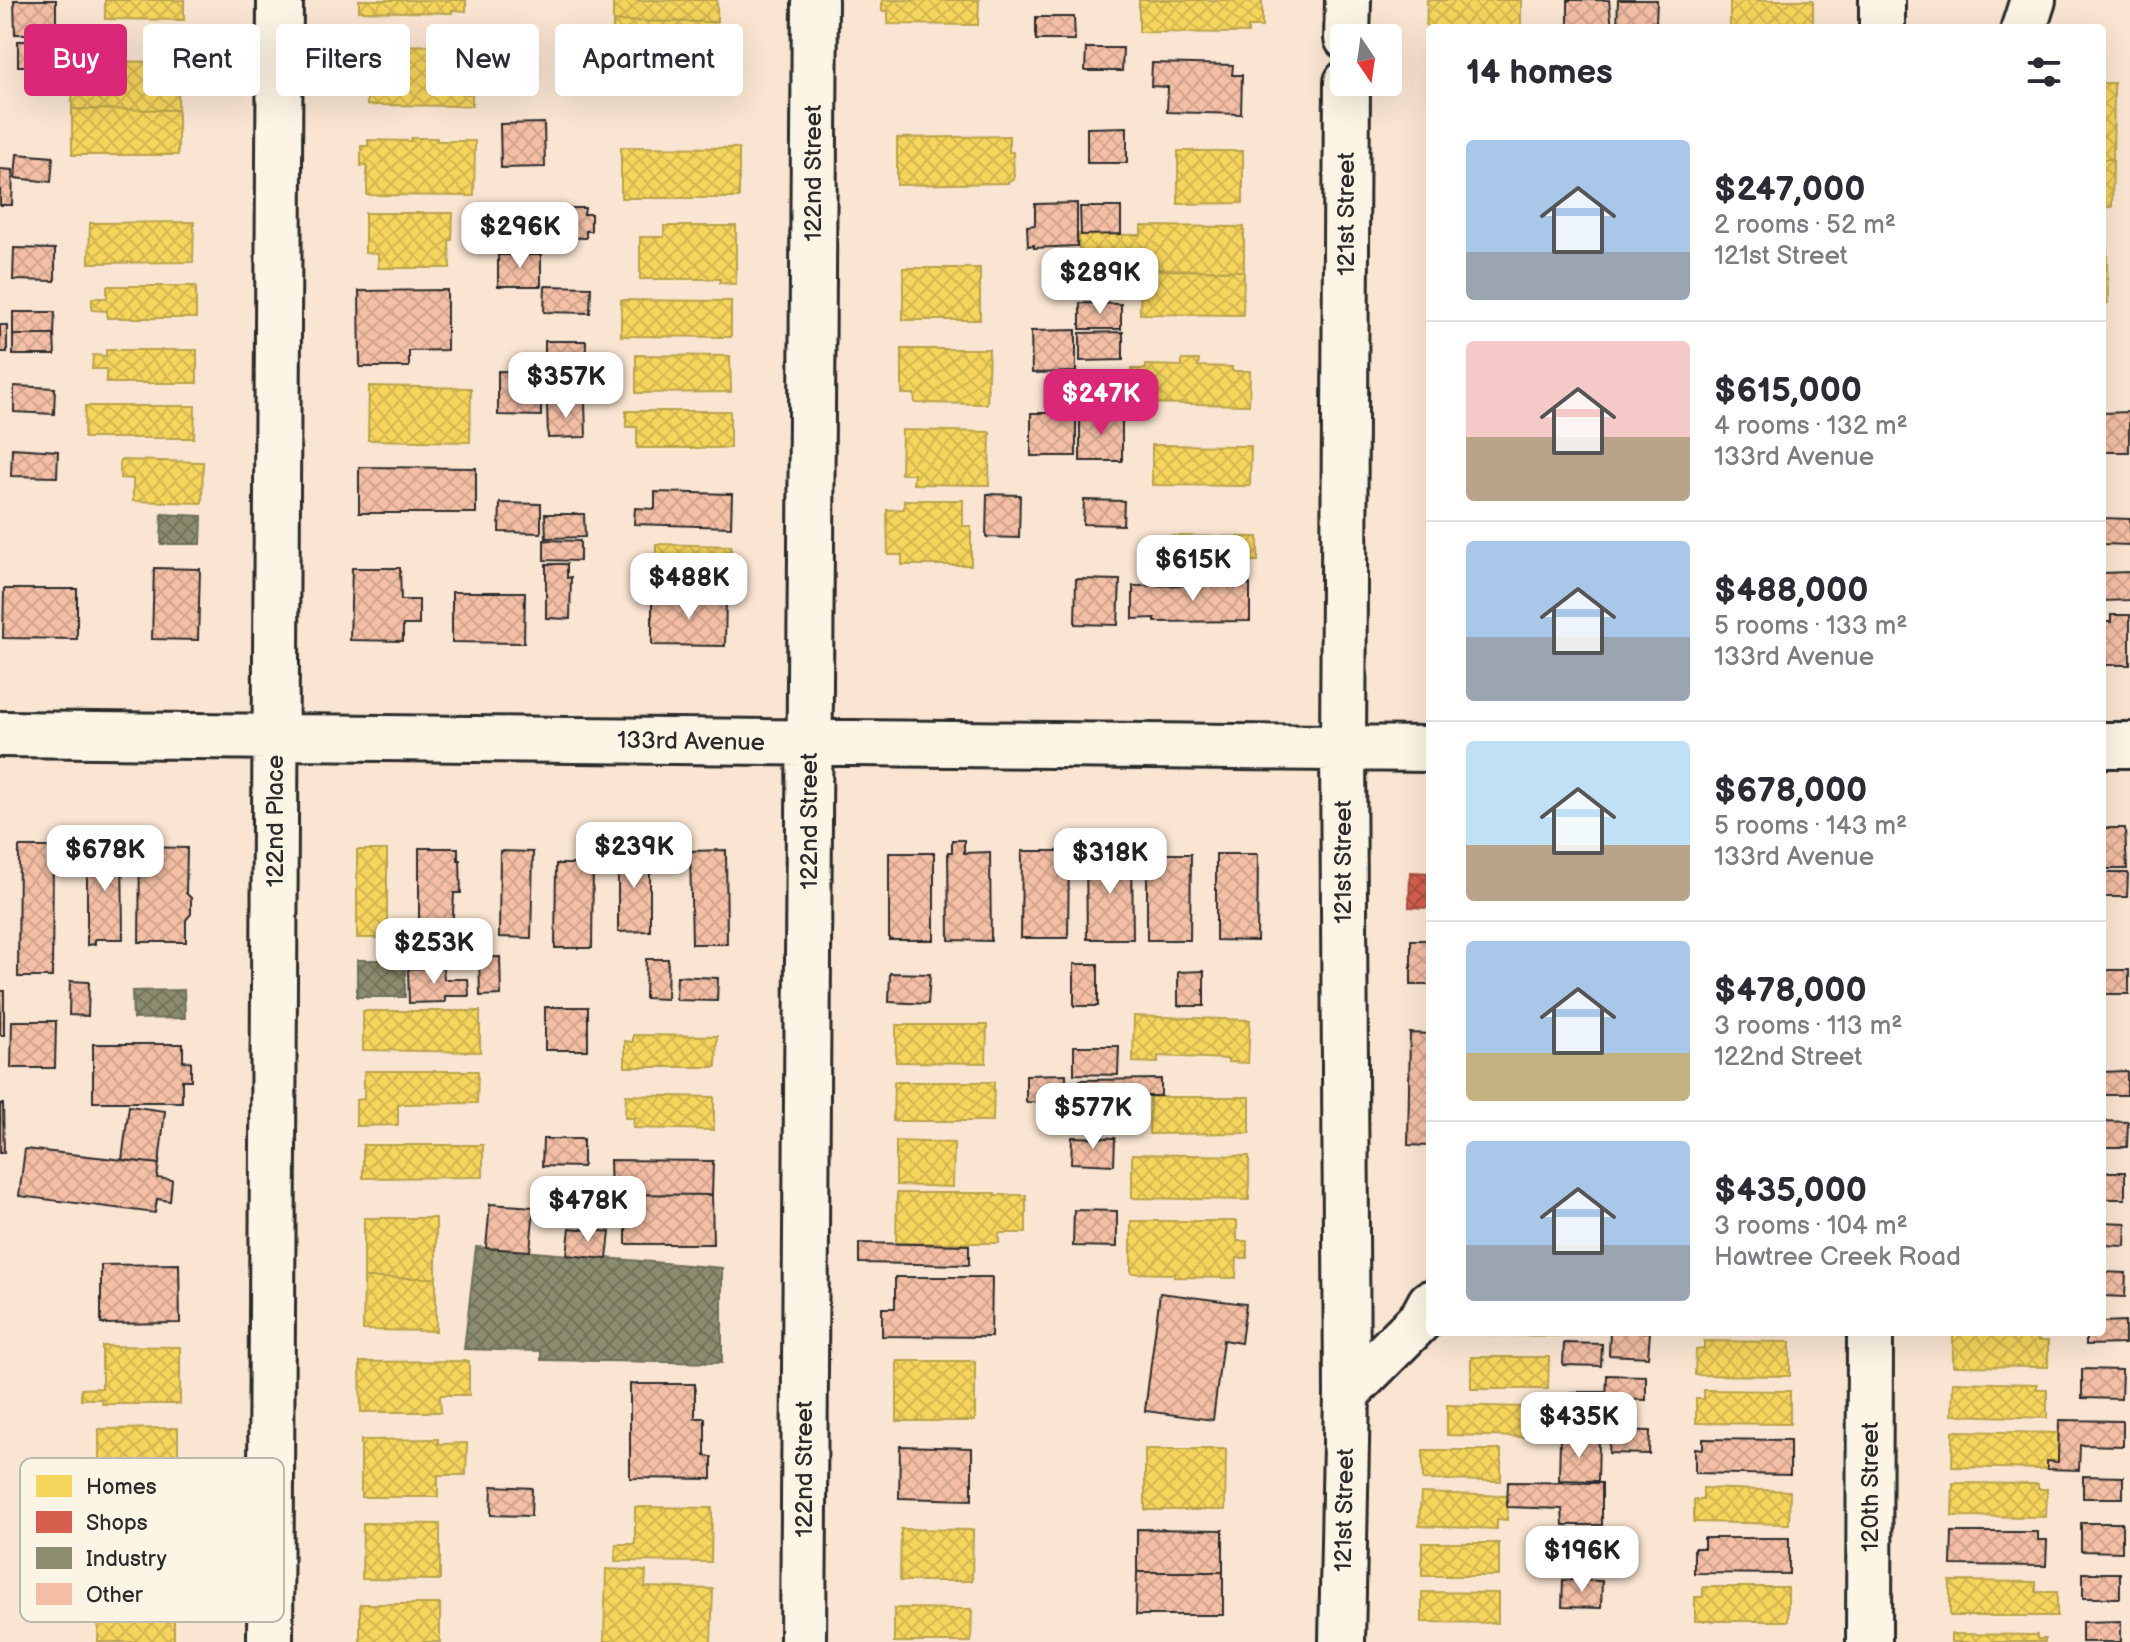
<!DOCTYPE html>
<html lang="en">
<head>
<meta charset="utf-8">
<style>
	:root { --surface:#fff; --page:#f7f7f7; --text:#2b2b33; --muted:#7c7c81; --line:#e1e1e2; --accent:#db2777 }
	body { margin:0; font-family:"Balsamiq Sans",sans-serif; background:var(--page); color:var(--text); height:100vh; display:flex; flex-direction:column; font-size:30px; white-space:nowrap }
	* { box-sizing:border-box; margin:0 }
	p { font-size:26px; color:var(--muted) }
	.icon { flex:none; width:44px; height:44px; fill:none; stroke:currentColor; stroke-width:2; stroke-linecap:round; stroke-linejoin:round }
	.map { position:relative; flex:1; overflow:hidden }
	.drawer { position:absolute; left:1426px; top:24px; width:680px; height:1312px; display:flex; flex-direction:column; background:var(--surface); border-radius:8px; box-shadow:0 8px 32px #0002 }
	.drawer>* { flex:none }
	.hud { position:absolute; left:24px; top:24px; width:760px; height:72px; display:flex; gap:16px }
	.needle { width:52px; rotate:167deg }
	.controls { position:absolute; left:1330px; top:24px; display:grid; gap:16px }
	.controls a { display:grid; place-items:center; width:72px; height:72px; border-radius:8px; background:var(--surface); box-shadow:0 8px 32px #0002; font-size:40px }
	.price { position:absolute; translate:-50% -68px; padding:0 18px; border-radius:16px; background:#fff; color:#222; font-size:26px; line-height:52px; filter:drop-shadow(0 2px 4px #0008) }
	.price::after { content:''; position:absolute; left:50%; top:48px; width:24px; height:18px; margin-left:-12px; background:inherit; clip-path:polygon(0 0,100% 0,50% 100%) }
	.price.selected { background:var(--accent); color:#fff }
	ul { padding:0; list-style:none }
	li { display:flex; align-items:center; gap:24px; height:200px; padding:0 40px }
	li+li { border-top:2px solid var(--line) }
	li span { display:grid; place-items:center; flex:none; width:224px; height:160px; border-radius:8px; color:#555 }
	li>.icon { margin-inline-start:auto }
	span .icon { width:96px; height:96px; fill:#fffc; stroke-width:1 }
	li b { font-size:34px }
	h2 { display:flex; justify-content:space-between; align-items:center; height:96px; padding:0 40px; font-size:34px }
	.pill { padding:0 28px; border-radius:8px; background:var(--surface); box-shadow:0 8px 32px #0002; font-size:28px; line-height:72px }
	.pill.selected { background:var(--accent); color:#fff }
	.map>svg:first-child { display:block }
	.homes { fill:url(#homes-cross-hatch); stroke:#b9a24d; stroke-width:2 }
	.shops { fill:url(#shops-cross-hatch); stroke:#a35043; stroke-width:2 }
	.industry { fill:url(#industry-cross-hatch); stroke:#6f6f5a; stroke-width:2 }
	.building { fill:url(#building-cross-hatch); stroke:#2b2b2b; stroke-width:2 }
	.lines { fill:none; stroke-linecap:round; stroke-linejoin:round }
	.minor-casing { stroke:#2b2b2b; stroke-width:50 }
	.minor { stroke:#fcf5e5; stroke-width:44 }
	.labels { text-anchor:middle; stroke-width:8; stroke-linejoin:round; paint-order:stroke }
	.street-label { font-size:24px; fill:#2b2b2b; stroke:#fcf5e5 }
	.key { fill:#fcf5e5; stroke:#bdb8ad; stroke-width:2 }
	.key-label { font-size:22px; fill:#2b2b2b }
</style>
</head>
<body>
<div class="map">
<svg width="2130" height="1642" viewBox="0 0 2130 1642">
	<defs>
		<pattern id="homes-cross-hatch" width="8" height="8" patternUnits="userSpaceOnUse" patternTransform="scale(2)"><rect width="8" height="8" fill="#f6d55c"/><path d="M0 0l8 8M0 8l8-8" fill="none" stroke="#d3b750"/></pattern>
		<pattern id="shops-cross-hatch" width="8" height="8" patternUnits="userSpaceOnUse" patternTransform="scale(2)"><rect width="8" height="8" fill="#d6604d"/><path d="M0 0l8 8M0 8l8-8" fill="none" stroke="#ae4f40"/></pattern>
		<pattern id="industry-cross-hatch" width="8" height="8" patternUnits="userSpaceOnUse" patternTransform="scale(2)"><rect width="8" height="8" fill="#8c8c6e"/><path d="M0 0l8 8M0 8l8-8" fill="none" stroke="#73735b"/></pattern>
		<pattern id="building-cross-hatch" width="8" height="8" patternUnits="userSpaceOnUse" patternTransform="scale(2)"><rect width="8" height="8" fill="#f4bfa5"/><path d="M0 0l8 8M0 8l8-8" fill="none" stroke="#d1a48e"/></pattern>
	</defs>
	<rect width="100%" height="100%" fill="#fae5d2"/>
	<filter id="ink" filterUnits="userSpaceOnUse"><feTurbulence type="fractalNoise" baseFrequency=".0125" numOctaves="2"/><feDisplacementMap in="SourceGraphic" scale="16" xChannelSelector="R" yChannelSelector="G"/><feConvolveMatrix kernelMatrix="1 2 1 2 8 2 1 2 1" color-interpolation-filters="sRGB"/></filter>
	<g filter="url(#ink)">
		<path class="homes" d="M105 0H184V20L105 19Z
			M359 0H466V11L452 10V13L359 11Z
			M613 0H717V22L613 21Z
			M882 0H979L978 25 888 24V11H882Z
			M1139 0H1262V27H1248V33L1139 32Z
			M1427 0H1521V28H1430V35H1426Z
			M1730 0H1813V28H1730Z
			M613 21 717 22 716 48H719V70L612 68Z
			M368 45 470 46V50L495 49 494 81H469L468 94H472V106L367 105Z
			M73 61 179 62 178 110 72 109Z
			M2102 83H2114L2113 159H2102Z
			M72 109 178 110V155H72Z
			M1009 136V152H1013L1014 180 1008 181V183L897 185V138Z
			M411 138H437V141H475L474 196 367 195V166H361V146H368V140L411 141Z
			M621 147 739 148V198H621Z
			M1178 151H1243V203L1178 204Z
			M2102 159H2113L2112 207H2102Z
			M365 213H453L452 240H449L450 268H378V254L365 253Z
			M194 222 193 262 89 263 90 223Z
			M664 226H736V284L720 283V279H640V237H664Z
			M1141 226 1244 227V271L1079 267V234L1141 235Z
			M2102 227H2107V265H2102Z
			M2102 265H2107L2108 303H2102Z
			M903 268H980V320H903Z
			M1141 270 1244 271 1243 315 1140 314Z
			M107 286H196V318H107V311L92 310V298H107Z
			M621 300 731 301V337L621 336Z
			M902 349H989L987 404 915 403 914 394H902Z
			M106 350H197V383H106V369H92L93 355 106 356Z
			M636 355 730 356 731 392 636 393Z
			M1182 360H1199L1198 366 1232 367V371H1250L1249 405 1131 403V369H1146V365L1182 366Z
			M369 386 471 388 470 442 368 440Z
			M85 406H195L194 438H84Z
			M626 411H730V448H637V427H626Z
			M902 430 990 432 989 485 913 484 914 474H901Z
			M1152 445 1251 446 1250 486 1152 485Z
			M120 460 203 462 202 503 133 501V479L120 478Z
			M904 500H963V526H971V565H902V555H888L887 510 904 509Z
			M1146 536 1258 537V561H1250V572L1146 570Z
			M656 544 731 546 730 578 656 576Z
			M357 850H387V938H357Z
			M363 1011H480V1052L363 1050Z
			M1134 1016 1250 1020 1248 1063 1228 1062V1059L1158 1056V1063L1133 1062Z
			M896 1025H987L986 1063 896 1062Z
			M633 1035 717 1036 716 1067H625V1041L633 1042Z
			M364 1071H478L477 1103 398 1104V1125L356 1126V1100L364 1099Z
			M894 1082H994L993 1121H893Z
			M626 1095 714 1097V1130L633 1128 634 1118H625Z
			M1150 1097H1250V1133L1149 1134Z
			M896 1141 954 1143 953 1187 896 1185Z
			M363 1145H483V1177L363 1178Z
			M1132 1154 1249 1156V1200L1132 1198Z
			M897 1193H995V1195H1026V1233H999V1243H896Z
			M364 1218H436V1278H364Z
			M1131 1221H1237V1241H1247V1258H1237L1236 1278 1174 1277 1175 1274 1131 1273Z
			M364 1278H436V1331L363 1330Z
			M1491 1332H1570L1569 1336 1491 1335Z
			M1953 1332 2038 1334V1341H2048V1367L1953 1366Z
			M1704 1341 1790 1342V1376L1695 1375 1696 1350 1704 1349Z
			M102 1346 180 1347V1404H102V1399H81V1389L102 1388Z
			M1471 1357H1549L1548 1389H1471Z
			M469 1361V1395H440L441 1412H361L360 1362Z
			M897 1361H975V1421H897Z
			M1953 1382 2037 1384V1389H2047V1418L1952 1415Z
			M1704 1390 1790 1391V1424L1696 1423V1399H1704Z
			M1447 1405 1525 1407 1524 1437 1447 1435Z
			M178 1428V1488H99V1429Z
			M1953 1431 2058 1433V1462L2047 1461V1469L1952 1467Z
			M438 1439V1444L467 1443 466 1475H438V1497H361V1440Z
			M1145 1449H1226L1225 1510H1145Z
			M1423 1450H1501V1481L1423 1480Z
			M1953 1483 2038 1484V1489H2047L2046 1517 1952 1516Z
			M1703 1488 1790 1491 1789 1524 1694 1522V1500H1703Z
			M1421 1493 1508 1496 1507 1520 1497 1519V1529L1419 1526Z
			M635 1507 712 1508 711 1562 615 1561 616 1544H635Z
			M363 1523 440 1524V1580L362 1579Z
			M901 1529 973 1530 972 1581H900Z
			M1422 1543H1499V1576H1422Z
			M606 1569 646 1571 645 1587 713 1589 711 1642 604 1641Z
			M1950 1581 2036 1582V1592H2057V1616H1950Z
			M1703 1587H1788V1621H1695V1597H1703Z
			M99 1592 174 1594V1642H98Z
			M1422 1592 1498 1593V1623L1422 1622Z
			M360 1604H440V1642H360Z
			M894 1608 972 1609 971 1642H894Z
			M1951 1634 2037 1635V1639H2045V1642H1951Z"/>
		<path class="shops" d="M1410 872 1430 873V908L1409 907Z"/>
		<path class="industry" d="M162 514 202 516 201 544H161Z
			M357 960H405V997H357Z
			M184 990 185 1018 133 1019 132 991Z
			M476 1247 722 1268V1363L541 1360V1351L464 1349Z"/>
		<path class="building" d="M14 0H56V34H15Z
			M1568 0H1609L1612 28H1568Z
			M1618 0H1657L1656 22H1637V28H1617Z
			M1036 17H1074L1075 40H1036Z
			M18 41H61L60 66H18Z
			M1086 48H1123L1122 71H1085Z
			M1152 63 1233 65 1232 75H1242L1241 114 1167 112 1168 87 1151 86Z
			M544 123 545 167 501 168 500 124Z
			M1127 127V163H1087V128Z
			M17 154 53 157 51 182 15 178Z
			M0 169 13 170 12 205H0Z
			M1077 203V246L1034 248V245L1028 246 1027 226 1035 225V204Z
			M1080 207H1121V234L1081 235Z
			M547 208H585L584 214H591V231H586V238L546 237Z
			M14 248 55 249V281L13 280Z
			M498 255H541V286H498Z
			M545 286 591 287 590 313 544 312Z
			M447 290V350L409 351V367H360L359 291Z
			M1080 303 1121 304V329H1080Z
			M13 312H55L54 335H13Z
			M0 325H7V352H0Z
			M1076 330V372L1032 373 1031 331Z
			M1123 332V360L1080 361V333Z
			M13 335H54L55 355H13Z
			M545 341H586L585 384H545Z
			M498 371 541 372V416L498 415Z
			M14 386 55 388 54 414 14 412Z
			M585 401 586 437 548 438 547 402Z
			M2129 412V452H2102V413Z
			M1031 413H1076V456H1031Z
			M1122 413V461H1080V414Z
			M12 448 58 451 57 477 11 476Z
			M359 467 476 468V513H359Z
			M655 492 732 494 731 527 634 524 635 508 655 509Z
			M987 494 1020 495 1019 538 986 537Z
			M1084 500 1124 501 1123 525 1083 524Z
			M500 503 541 504V533L499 532Z
			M545 514H584L585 537 546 538Z
			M2102 518 2130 519V545L2102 544Z
			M544 540 580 541V561L544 560Z
			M546 564H567V578L571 577 570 619 546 618Z
			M154 568 200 569 198 640 152 639Z
			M352 568H400L401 600H419V625H403V641L350 640Z
			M2130 572V600L2102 601V573Z
			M1076 579 1120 580 1118 625 1075 624Z
			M1250 584V621L1155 622V618L1133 619V586Z
			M4 589H77V639L3 638Z
			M452 592H525L524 643 452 642Z
			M652 596 726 597 725 646 652 645Z
			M2111 615H2130V665H2106L2105 622H2111Z
			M2102 828H2125L2127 869H2102Z
			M952 840H964V853L990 852 991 941 949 940 948 852H952Z
			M87 846H122L123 939H95V944L87 945Z
			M19 847H53L52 977H18Z
			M140 847 187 848 186 893 191 898V914L186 920V942H139Z
			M419 848H458V860H460L461 893H454L451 957H419Z
			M650 849V931L618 932V850Z
			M726 850 727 944H692L690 851Z
			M500 851 533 852 531 938 499 937Z
			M1022 851H1069L1068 938H1021Z
			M889 853H934V940H889Z
			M1086 854H1132L1133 939H1087Z
			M1147 854H1191L1190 940H1147Z
			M1216 854H1258L1257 941 1216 940Z
			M556 864H593L592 948H555Z
			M2102 873H2128L2127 897H2102Z
			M1411 940H1430V985H1411Z
			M479 957H500L501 995 480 996Z
			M646 959H668L667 999 645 998Z
			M1074 964H1098V1006H1074Z
			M443 967 444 979H468L469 996H445V1002L409 1003 408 969Z
			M2102 970H2129V994H2102Z
			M1204 971V1006H1178V972Z
			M890 973 930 974 928 1004 889 1002Z
			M677 976 718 978 717 1001 676 1000Z
			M70 981 89 982 88 1016 69 1015Z
			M0 991H4V1035H0Z
			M545 1007H588V1050H545Z
			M12 1021H56L55 1068H11Z
			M1410 1033 1430 1034V1146L1408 1145Z
			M93 1044H183V1061L191 1062V1080H182V1102H93Z
			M1074 1046H1119L1118 1075 1074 1074Z
			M2127 1071V1095H2102V1072Z
			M1066 1074V1103L1026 1102V1075Z
			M1161 1079V1096H1121V1102L1080 1103V1080Z
			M0 1104H3L4 1153H0Z
			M129 1106 165 1111 159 1164 122 1160Z
			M2102 1121 2128 1122 2127 1147H2102Z
			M1072 1137 1115 1138 1114 1165 1071 1163Z
			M543 1139H583V1167L542 1166Z
			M25 1149 159 1164 157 1178 172 1180 170 1201 157 1199 155 1213 19 1196Z
			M610 1160 713 1161 712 1195 611 1194Z
			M2102 1172H2125V1199H2102Z
			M626 1194 712 1195 713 1244H626Z
			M490 1204 534 1207 530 1251 486 1248Z
			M1074 1210 1117 1211V1247L1073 1246Z
			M2102 1222 2126 1223 2125 1246 2102 1245Z
			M570 1228 610 1232 607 1259 567 1255Z
			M859 1243 969 1245V1265L859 1263Z
			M179 1264 180 1323 101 1324V1265Z
			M2102 1272 2126 1273 2125 1297 2102 1296Z
			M895 1277H992L991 1337 882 1336V1308H895Z
			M1160 1293 1246 1304 1241 1343 1223 1340 1213 1420 1145 1411Z
			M2125 1321V1344L2086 1345V1332H2102V1322Z
			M1610 1332H1650L1648 1357 1609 1355Z
			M1564 1343 1602 1344 1601 1366 1563 1365Z
			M2082 1369 2122 1370 2121 1399 2082 1398Z
			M1607 1375 1646 1376V1400L1606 1399Z
			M630 1384H695V1418H705V1456L712 1457V1479L630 1478Z
			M1570 1392H1604V1416H1570Z
			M2059 1420 2123 1421V1446L2080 1445 2079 1470 2047 1469V1461L2058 1462Z
			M1610 1430 1650 1431 1649 1454 1609 1453Z
			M1560 1439 1599 1440 1598 1481 1559 1480Z
			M1703 1439 1790 1440V1475L1695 1473V1448L1703 1449Z
			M900 1446 972 1448V1500L899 1498Z
			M2083 1476 2123 1477V1498H2083Z
			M1508 1482 1602 1483V1525H1563L1562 1509 1507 1507Z
			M492 1486 532 1488 531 1516 491 1515Z
			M2081 1523H2122V1552L2081 1551Z
			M1137 1529 1223 1530V1572H1137Z
			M1563 1531 1602 1532V1559L1563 1558Z
			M1952 1532H2038V1540H2047L2046 1566 1951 1565Z
			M1704 1538H1789V1574L1694 1573V1548H1704Z
			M1137 1572H1223V1615H1136Z
			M2083 1573H2120V1598H2083Z
			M1563 1580 1602 1581 1601 1608 1562 1607Z
			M2121 1621V1642H2082V1622Z"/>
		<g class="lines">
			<g class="minor-casing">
				<path id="minor" d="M1882 0V28
					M2024 28 2033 0
					M1347 38 1348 0
					M0 734 1430 749
					M2102 745H2130
					M1347 1393 1422 1318 1430 1303
					M270 1642 280 0
					M803 1642 815 0
					M1342 1642 1347 1393 1343 748 1347 82
					M1869 1642 1870 1332"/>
			</g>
			<use href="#minor" class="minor"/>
		</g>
	</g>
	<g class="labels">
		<g class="street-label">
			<text transform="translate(813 173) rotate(-90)" y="8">122nd Street</text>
			<text transform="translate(1346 214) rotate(-90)" y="8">121st Street</text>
			<text transform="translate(691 741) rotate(1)" y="8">133rd Avenue</text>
			<text transform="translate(275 821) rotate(-90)" y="8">122nd Place</text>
			<text transform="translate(809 821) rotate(-90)" y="8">122nd Street</text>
			<text transform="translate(1343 862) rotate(-90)" y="8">121st Street</text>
			<text transform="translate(804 1469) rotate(-90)" y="8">122nd Street</text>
			<text transform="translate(1870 1487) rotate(-90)" y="8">120th Street</text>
			<text transform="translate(1344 1510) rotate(-89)" y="8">121st Street</text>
		</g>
	</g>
	<rect x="20" y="1458" width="264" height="164" rx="12" class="key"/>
	<rect x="36" y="1475" width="36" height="22" fill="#f6d55c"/>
	<rect x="36" y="1511" width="36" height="22" fill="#d6604d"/>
	<rect x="36" y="1547" width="36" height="22" fill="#8c8c6e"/>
	<rect x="36" y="1583" width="36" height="22" fill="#f4bfa5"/>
	<g class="key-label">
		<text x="86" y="1494">Homes</text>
		<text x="86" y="1530">Shops</text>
		<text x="86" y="1566">Industry</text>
		<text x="86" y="1602">Other</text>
	</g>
</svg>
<div class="controls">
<a><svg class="needle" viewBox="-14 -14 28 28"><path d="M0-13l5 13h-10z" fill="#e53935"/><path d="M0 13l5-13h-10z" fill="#7c7c81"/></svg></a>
</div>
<b class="price" style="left:520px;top:270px">$296K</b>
<b class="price" style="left:1100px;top:316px">$289K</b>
<b class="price" style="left:566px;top:420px">$357K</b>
<b class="price selected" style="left:1101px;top:437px">$247K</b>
<b class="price" style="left:1193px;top:603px">$615K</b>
<b class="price" style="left:689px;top:621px">$488K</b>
<b class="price" style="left:634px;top:890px">$239K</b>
<b class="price" style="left:105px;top:893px">$678K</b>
<b class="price" style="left:1110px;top:896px">$318K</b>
<b class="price" style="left:434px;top:986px">$253K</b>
<b class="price" style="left:1093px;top:1151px">$577K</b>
<b class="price" style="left:588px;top:1244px">$478K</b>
<b class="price" style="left:1579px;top:1460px">$435K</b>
<b class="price" style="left:1582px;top:1594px">$196K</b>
<div class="hud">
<a class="pill selected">Buy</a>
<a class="pill">Rent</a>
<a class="pill">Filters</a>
<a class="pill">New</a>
<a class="pill">Apartment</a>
</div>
<section class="drawer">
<h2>14 homes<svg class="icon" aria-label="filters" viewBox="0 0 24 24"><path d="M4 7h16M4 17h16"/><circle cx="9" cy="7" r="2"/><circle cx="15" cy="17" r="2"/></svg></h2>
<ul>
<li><span style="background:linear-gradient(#a9c7e8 70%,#9aa5b1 0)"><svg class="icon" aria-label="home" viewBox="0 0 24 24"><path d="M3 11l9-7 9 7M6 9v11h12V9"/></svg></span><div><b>$247,000</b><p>2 rooms · 52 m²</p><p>121st Street</p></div></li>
<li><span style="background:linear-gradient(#f6c9c9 60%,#b9a48a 0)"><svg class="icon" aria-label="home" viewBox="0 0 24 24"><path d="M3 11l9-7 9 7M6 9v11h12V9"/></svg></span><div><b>$615,000</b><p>4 rooms · 132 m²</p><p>133rd Avenue</p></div></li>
<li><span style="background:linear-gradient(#a9c7e8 60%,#9aa5b1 0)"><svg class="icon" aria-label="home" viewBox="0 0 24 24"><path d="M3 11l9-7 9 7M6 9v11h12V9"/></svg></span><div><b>$488,000</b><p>5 rooms · 133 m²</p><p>133rd Avenue</p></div></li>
<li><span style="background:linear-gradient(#bfe0f5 65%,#b9a48a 0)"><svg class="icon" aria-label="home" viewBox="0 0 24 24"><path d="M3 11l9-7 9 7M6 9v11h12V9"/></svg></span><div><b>$678,000</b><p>5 rooms · 143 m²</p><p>133rd Avenue</p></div></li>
<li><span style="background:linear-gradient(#a9c7e8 70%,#c2b280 0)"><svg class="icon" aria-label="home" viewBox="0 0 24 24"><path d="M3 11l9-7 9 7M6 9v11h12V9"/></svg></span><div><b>$478,000</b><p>3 rooms · 113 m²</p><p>122nd Street</p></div></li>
<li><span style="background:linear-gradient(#a9c7e8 65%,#9aa5b1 0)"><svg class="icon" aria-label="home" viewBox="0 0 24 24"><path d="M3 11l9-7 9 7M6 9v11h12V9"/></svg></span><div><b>$435,000</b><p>3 rooms · 104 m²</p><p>Hawtree Creek Road</p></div></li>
</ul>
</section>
</div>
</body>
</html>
